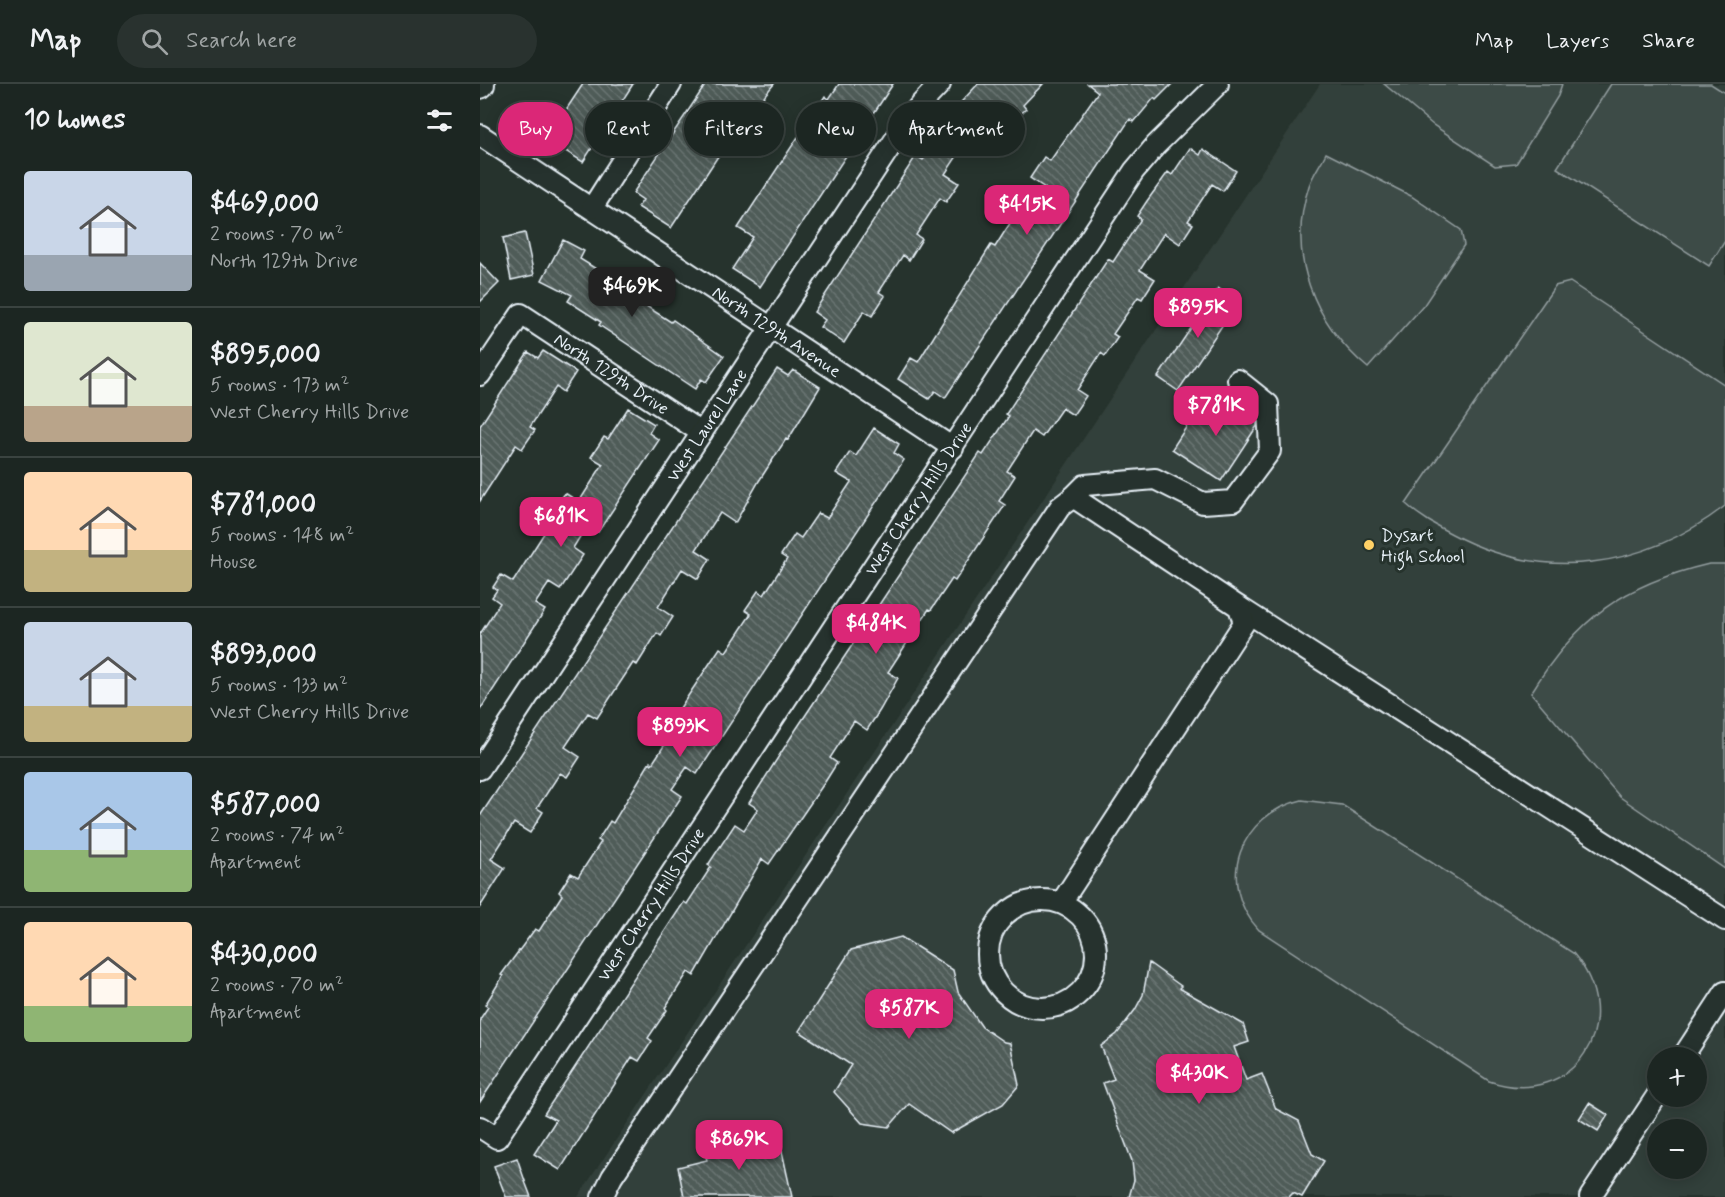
<!DOCTYPE html>
<html lang="en">
<head>
<meta charset="utf-8">
<style>
	:root { --surface:#1c2622; --page:#29322f; --text:#f1f3f6; --muted:#a0a5a5; --line:#3a4340; --accent:#db2777 }
	body { margin:0; font-family:Mynerve,sans-serif; background:var(--page); color:var(--text); height:100vh; display:flex; flex-direction:column; font-size:22px; white-space:nowrap }
	* { box-sizing:border-box; margin:0 }
	p { font-size:20px; color:var(--muted) }
	.icon { flex:none; width:33px; height:33px; fill:none; stroke:currentColor; stroke-width:2; stroke-linecap:round; stroke-linejoin:round }
	.map { position:relative; flex:1; overflow:hidden }
	.sheet { display:flex; flex-direction:column; background:var(--surface); width:480px }
	.sheet>* { flex:none }
	.top-card { position:absolute; left:18px; top:18px; width:570px; height:54px; display:flex; gap:12px }
	.controls { position:absolute; left:1167px; top:963px; display:grid; gap:12px }
	.controls a { display:grid; place-items:center; width:60px; height:60px; border-radius:50%; background:var(--surface); box-shadow:0 3px 15px #0003,0 0 0 2px var(--line); font-size:30px }
	.price { position:absolute; translate:-50% -51px; padding:0 14px; border-radius:12px; background:var(--accent); color:#fff; font-size:20px; line-height:39px; filter:drop-shadow(0 2px 3px #0008) }
	.price::after { content:''; position:absolute; left:50%; top:36px; width:18px; height:14px; margin-left:-9px; background:inherit; clip-path:polygon(0 0,100% 0,50% 100%) }
	.price.selected { background:#222; color:#fff }
	ul { padding:0; list-style:none }
	li { display:flex; align-items:center; gap:18px; height:150px; padding:0 24px }
	li+li { border-top:2px solid var(--line) }
	li span { display:grid; place-items:center; flex:none; width:168px; height:120px; border-radius:6px; color:#555 }
	li>.icon { margin-inline-start:auto }
	span .icon { width:72px; height:72px; fill:#fffc; stroke-width:1 }
	li b { font-size:26px }
	h2 { display:flex; justify-content:space-between; align-items:center; height:72px; padding:0 24px; font-size:26px }
	.chip { padding:0 21px; border-radius:27px; background:var(--surface); box-shadow:0 3px 15px #0003,0 0 0 2px var(--line); font-size:21px; line-height:54px }
	.chip.selected { background:var(--accent); color:#fff }
	header { display:flex; align-items:center; gap:36px; box-sizing:border-box; height:84px; padding:0 30px; background:var(--surface); border-bottom:2px solid var(--line) }
	header strong { font-size:28px }
	nav { display:flex; gap:33px; margin-inline-start:auto; font-size:21px }
	.search { width:420px; height:54px; background:var(--page); display:flex; align-items:center; gap:15px; box-sizing:border-box; padding:0 21px; border-radius:33px; color:var(--muted); font-size:22px }
	main { display:flex; flex:1; min-height:0 }
	.map>svg:first-child { display:block }
	.built { fill:#333f3a; fill-rule:evenodd }
	.pitch { fill:#3e4b47; stroke:#939ea0; stroke-width:1.5 }
	.building { fill:url(#building-back-hatch); stroke:#e8f1f8; stroke-width:1.5 }
	.lines { fill:none; stroke-linecap:round; stroke-linejoin:round }
	.minor-casing { stroke:#e8f1f8; stroke-width:24 }
	.major-casing { stroke:#e8f1f8; stroke-width:30 }
	.minor { stroke:#26332d; stroke-width:20 }
	.major { stroke:#26332d; stroke-width:26 }
	.poi-dot { fill:#ffd166; stroke:#26332d; stroke-width:2 }
	.labels { text-anchor:middle; stroke-width:6; stroke-linejoin:round; paint-order:stroke }
	.street-label { font-size:18px; fill:#e8f1f8; stroke:#26332d }
	.poi-label { font-size:18px; fill:#e8f1f8; stroke:#26332d; text-anchor:start }
</style>
</head>
<body>
<header>
<strong>Map</strong>
<div class="search"><svg class="icon" aria-label="search" viewBox="0 0 24 24"><circle cx="10" cy="10" r="6"/><path d="M15 15l6 6"/></svg>Search here</div>
<nav><a>Map</a><a>Layers</a><a>Share</a></nav>
</header>
<main>
<section class="sheet">
<h2>10 homes<svg class="icon" aria-label="filters" viewBox="0 0 24 24"><path d="M4 7h16M4 17h16"/><circle cx="9" cy="7" r="2"/><circle cx="15" cy="17" r="2"/></svg></h2>
<ul>
<li><span style="background:linear-gradient(#c9d6e8 70%,#9aa5b1 0)"><svg class="icon" aria-label="home" viewBox="0 0 24 24"><path d="M3 11l9-7 9 7M6 9v11h12V9"/></svg></span><div><b>$469,000</b><p>2 rooms · 70 m²</p><p>North 129th Drive</p></div></li>
<li><span style="background:linear-gradient(#dfe7d0 70%,#b9a48a 0)"><svg class="icon" aria-label="home" viewBox="0 0 24 24"><path d="M3 11l9-7 9 7M6 9v11h12V9"/></svg></span><div><b>$895,000</b><p>5 rooms · 173 m²</p><p>West Cherry Hills Drive</p></div></li>
<li><span style="background:linear-gradient(#ffd9b3 65%,#c2b280 0)"><svg class="icon" aria-label="home" viewBox="0 0 24 24"><path d="M3 11l9-7 9 7M6 9v11h12V9"/></svg></span><div><b>$781,000</b><p>5 rooms · 148 m²</p><p>House</p></div></li>
<li><span style="background:linear-gradient(#c9d6e8 70%,#c2b280 0)"><svg class="icon" aria-label="home" viewBox="0 0 24 24"><path d="M3 11l9-7 9 7M6 9v11h12V9"/></svg></span><div><b>$893,000</b><p>5 rooms · 133 m²</p><p>West Cherry Hills Drive</p></div></li>
<li><span style="background:linear-gradient(#a9c7e8 65%,#8fb573 0)"><svg class="icon" aria-label="home" viewBox="0 0 24 24"><path d="M3 11l9-7 9 7M6 9v11h12V9"/></svg></span><div><b>$587,000</b><p>2 rooms · 74 m²</p><p>Apartment</p></div></li>
<li><span style="background:linear-gradient(#ffd9b3 70%,#8fb573 0)"><svg class="icon" aria-label="home" viewBox="0 0 24 24"><path d="M3 11l9-7 9 7M6 9v11h12V9"/></svg></span><div><b>$430,000</b><p>2 rooms · 70 m²</p><p>Apartment</p></div></li>
</ul>
</section>
<div class="map">
<svg width="1245" height="1113" viewBox="0 0 1245 1113">
	<defs>
		<pattern id="building-back-hatch" width="6" height="6" patternUnits="userSpaceOnUse" patternTransform="scale(1.5)"><rect width="6" height="6" fill="#505c59"/><path d="M-1 5l2 2M0 0l6 6M5-1l2 2" fill="none" stroke="#697472"/></pattern>
	</defs>
	<rect width="100%" height="100%" fill="#26332d"/>
	<filter id="ink" filterUnits="userSpaceOnUse"><feTurbulence type="fractalNoise" baseFrequency=".0167" numOctaves="2"/><feDisplacementMap in="SourceGraphic" scale="12" xChannelSelector="R" yChannelSelector="G"/><feConvolveMatrix kernelMatrix="1 2 1 2 8 2 1 2 1" color-interpolation-filters="sRGB"/></filter>
	<g filter="url(#ink)">
		<path class="built" d="M840 0H1245V1113H98ZM1178 974H1216V1012H1178ZM1178 1046H1216V1084H1178Z"/>
		<path class="pitch" d="M904 0H1082L1078 12 1036 80 1015 82 953 41Z
			M1131 0H1231L1245 9V157L1229 182 1077 84Z
			M846 69 931 112 981 146 984 161 944 221 888 284C834 239 806 171 829 102 833 90 841 80 846 69Z
			M1090 198 1245 301V422C1163 485 1064 499 972 450 955 441 940 433 926 420L1075 202Z
			M1229 480H1245V785L1140 713 1051 609C1097 534 1144 500 1229 480Z
			M822 716 862 721 1093 869C1151 937 1094 1026 1009 997L779 846C734 798 760 730 822 716Z"/>
		<path class="building" d="M103 0H153L103 78 57 49 70 29 80 35Z
			M226 0H294L269 30 267 28 191 144 158 123 163 116 153 109Z
			M359 0H413L280 203 252 185 273 153 258 144 345 12 349 15Z
			M498 0H563L543 21 546 25 530 40 523 33 501 59 491 51 465 90 479 99 466 118 460 114 436 151 442 155 429 176 423 171 399 208 405 212 392 232 384 227 364 259 340 243 345 236 334 228 436 72 443 76 471 34 468 32Z
			M608 0H692L676 16 674 14 654 38 650 35 465 314 455 307 449 315 418 295 431 274 438 278 511 161 515 163 532 136 541 141 565 104 550 94 564 73 570 77 618 8Z
			M710 64 720 71 723 65 756 87 743 107 732 100 708 137 713 140 700 160 684 149 660 186 675 195 662 215 658 213 633 250 638 253 625 272 621 269 597 306 606 312 593 331 582 324 562 353 553 347 527 387 535 392 519 417 525 421 475 497 472 495 451 526 449 525 408 588 418 594 400 626 387 646 374 637 350 674 357 679 345 698 289 780 282 775 214 892 208 888 185 924 187 926 168 954 172 957 159 977 152 973 80 1086 54 1070 76 1036 64 1030 204 818 207 820 231 783 228 781 255 740 264 746 278 725 269 719 313 650 500 369 503 371 529 332 526 330 628 175 633 178 661 135 657 132 667 117 688 88 692 91Z
			M45 149 54 191 31 196 23 154Z
			M83 156 104 167 100 175 137 198 139 195 159 208 155 215 191 238 193 236 244 272 226 298 221 295 215 305 119 241 121 238 88 217 92 211 62 196Z
			M0 179 19 199 0 218Z
			M738 204 758 218 698 307 678 293Z
			M63 267 96 288 83 308 76 303 50 343 55 346 42 365 36 361 0 417V342L48 268 58 274Z
			M297 285 308 292 313 286 340 303 308 356 306 355 279 397 255 439 240 429 216 466 230 475 218 495 202 485 178 523 193 533 181 552 177 549 157 581 153 579 117 634 108 629 85 663 100 673 87 693 80 689 57 724 63 728 50 749 34 739 11 775 25 784 0 823V732Z
			M740 312 777 337V342L741 397 692 365 723 317 733 324Z
			M148 324 174 340 169 349 179 356 118 448 107 441 93 464 103 471 80 506 69 499 55 520 65 526 0 626V550L20 519 12 513 17 506 13 503 21 491 33 498 75 432 71 430 85 409 99 418 123 380 111 373 124 353 128 355Z
			M394 344 419 360 414 369 424 376 217 690 207 683 192 705 202 712 0 1018V935L8 923 5 921 23 892 21 891 55 845 59 847 82 811 79 808 91 789 98 793 121 758 118 756 130 737 133 739 170 678 172 680 195 645 189 641 202 621 240 564 246 568 271 530 265 526 278 507 284 511 307 475 301 471 315 450 321 454 338 429 347 434 371 398 356 389 370 368 376 372Z
			M421 853 473 886 478 908 502 943 524 958 530 959 539 1001 523 1020 471 1049 429 1020 409 1043 382 1039 354 1008 371 981 319 947 371 866Z
			M669 879 701 902 699 904 763 940 769 958 754 963 766 996 782 990 796 1025 819 1037 832 1070 844 1077 822 1113 813 1109 809 1113H649L654 1096 652 1077 623 999 634 995 621 962 637 950 655 926 663 911Z
			M1109 1019 1128 1031 1118 1047 1099 1035Z
			M298 1049 312 1113H204L198 1083 227 1076 224 1066Z
			M37 1074 46 1100 51 1113H26L14 1082Z"/>
		<g class="lines">
			<g class="minor-casing">
				<g id="minor">
					<path id="s1" d="M0 51 473 364"/>
					<path d="M112 124 191 0"/>
					<path id="s2" d="M0 291 41 230 222 349"/>
					<path d="M593 413 605 401 675 395 723 419 753 417 790 367 788 320 758 296"/>
					<path d="M759 523 1245 836"/>
					<path id="s3" d="M0 685 422 45 440 21 460 0"/>
					<circle cx="562" cy="870" r="54"/>
					<path d="M1202 974 1245 908"/>
					<path id="s4" d="M0 1043 17 1054 654 87 676 61 738 0"/>
					<path d="M122 1113 132 1093 580 423 593 413 759 523 764 539 581 819"/>
					<path d="M1110 1113 1178 1010"/>
				</g>
			</g>
			<g class="major-casing">
				<path id="major" d="M0 1 1 0"/>
			</g>
			<use href="#minor" class="minor"/>
			<use href="#major" class="major"/>
		</g>
	</g>
	<circle class="poi-dot" cx="889" cy="461" r="6"/>
	<g class="labels">
		<g class="street-label">
			<text dy="6" stroke="none"><textPath href="#s1" startOffset="356">North 129th Avenue</textPath></text>
			<text dy="6" stroke="none"><textPath href="#s2" startOffset="182">North 129th Drive</textPath></text>
			<text dy="6" stroke="none"><textPath href="#s3" startOffset="412">West Laurel Lane</textPath></text>
			<text dy="6" stroke="none"><textPath href="#s4" startOffset="786">West Cherry Hills Drive</textPath></text>
			<text dy="6" stroke="none"><textPath href="#s4" startOffset="300">West Cherry Hills Drive</textPath></text>
		</g>
		<g class="poi-label">
			<text x="901" y="457">Dysart<tspan x="901" dy="21">High School</tspan></text>
		</g>
	</g>
</svg>
<div class="controls">
<a>+</a>
<a>−</a>
</div>
<b class="price" style="left:547px;top:152px">$415K</b>
<b class="price selected" style="left:152px;top:234px">$469K</b>
<b class="price" style="left:718px;top:255px">$895K</b>
<b class="price" style="left:736px;top:353px">$781K</b>
<b class="price" style="left:81px;top:464px">$681K</b>
<b class="price" style="left:396px;top:571px">$484K</b>
<b class="price" style="left:200px;top:674px">$893K</b>
<b class="price" style="left:429px;top:956px">$587K</b>
<b class="price" style="left:719px;top:1021px">$430K</b>
<b class="price" style="left:259px;top:1087px">$869K</b>
<div class="top-card">
<a class="chip selected">Buy</a>
<a class="chip">Rent</a>
<a class="chip">Filters</a>
<a class="chip">New</a>
<a class="chip">Apartment</a>
</div>
</div>
</main>
</body>
</html>
